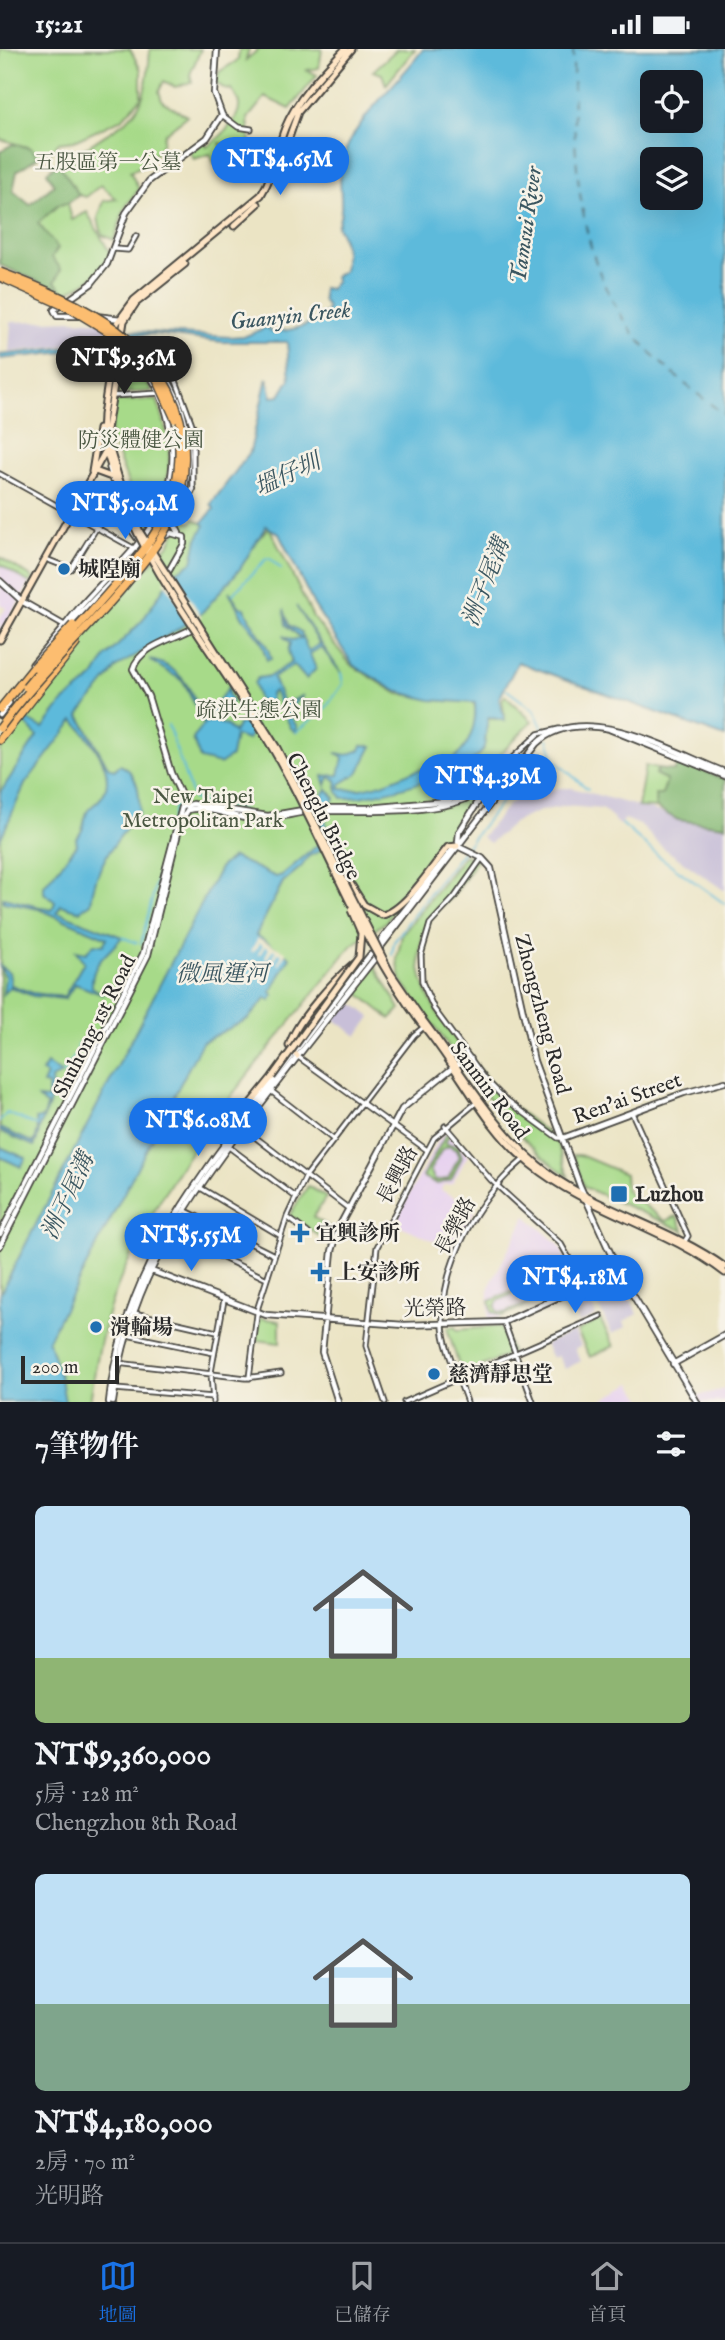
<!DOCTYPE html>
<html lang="zh-TW">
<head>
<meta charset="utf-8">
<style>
	:root { --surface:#171b24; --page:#242831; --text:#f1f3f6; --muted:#9ea1a6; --line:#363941; --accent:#1a73e8 }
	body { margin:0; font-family:"IM FELL English","Noto Serif TC",serif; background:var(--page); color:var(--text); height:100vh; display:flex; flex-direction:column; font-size:26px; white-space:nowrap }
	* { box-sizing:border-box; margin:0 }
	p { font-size:23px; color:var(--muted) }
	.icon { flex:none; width:38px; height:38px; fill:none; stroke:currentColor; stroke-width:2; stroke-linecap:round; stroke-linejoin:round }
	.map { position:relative; height:1353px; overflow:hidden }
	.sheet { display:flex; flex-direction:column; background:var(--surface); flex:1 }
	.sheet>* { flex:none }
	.buttons { position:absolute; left:640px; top:21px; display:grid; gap:14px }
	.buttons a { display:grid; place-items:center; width:63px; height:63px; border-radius:10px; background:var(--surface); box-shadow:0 7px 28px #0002; font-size:35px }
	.scale { position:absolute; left:21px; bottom:18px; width:98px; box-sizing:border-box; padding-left:7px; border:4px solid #2b2b2b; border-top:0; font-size:19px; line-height:24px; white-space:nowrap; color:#2b2b2b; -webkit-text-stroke:5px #f7f3e8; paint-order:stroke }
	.price { position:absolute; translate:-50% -60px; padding:0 16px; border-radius:24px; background:var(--accent); color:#fff; font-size:23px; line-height:46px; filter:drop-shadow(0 2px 4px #0008) }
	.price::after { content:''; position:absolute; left:50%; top:42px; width:21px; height:16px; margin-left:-10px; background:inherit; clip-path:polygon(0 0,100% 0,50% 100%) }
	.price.active { background:#222; color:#fff }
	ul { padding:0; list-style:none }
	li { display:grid; align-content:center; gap:14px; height:371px; padding:0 35px }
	li span { display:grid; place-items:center; height:217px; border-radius:10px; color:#555 }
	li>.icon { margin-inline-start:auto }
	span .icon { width:126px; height:126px; fill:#fffc; stroke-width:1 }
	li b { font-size:30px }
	h2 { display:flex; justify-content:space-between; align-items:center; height:84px; padding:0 35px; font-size:30px }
	.status { display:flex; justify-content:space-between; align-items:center; height:49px; padding:0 35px; background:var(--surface); direction:ltr }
	.status svg { height:19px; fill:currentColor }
	.dock { display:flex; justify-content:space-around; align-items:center; height:98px; border-top:2px solid var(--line); background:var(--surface); font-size:19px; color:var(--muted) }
	.dock a { display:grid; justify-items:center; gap:4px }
	.dock .active { color:var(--accent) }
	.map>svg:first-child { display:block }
	.built { fill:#e7d2ef }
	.industrial { fill:#c8bfd8 }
	.green { fill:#a7da89; stroke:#69825a; stroke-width:2; fill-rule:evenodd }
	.forest { fill:#85ba75; stroke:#587250; stroke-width:2 }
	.water { fill:#5dbadb; stroke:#447283; stroke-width:2; fill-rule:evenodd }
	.pier { fill:#ebe4c4 }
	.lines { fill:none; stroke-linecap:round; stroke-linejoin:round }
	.stream { stroke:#5dbadb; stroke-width:2 }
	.ferry { stroke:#3a5660; stroke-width:2; stroke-dasharray:9 7; stroke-linecap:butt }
	.minor-casing { stroke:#484742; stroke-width:7 }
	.tertiary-casing { stroke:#484742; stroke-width:8 }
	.secondary-casing { stroke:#484742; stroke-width:9 }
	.trunk-casing { stroke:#484742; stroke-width:10 }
	.minor { stroke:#fff; stroke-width:3.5 }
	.tertiary { stroke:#fff; stroke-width:4.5 }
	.secondary { stroke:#fee5c5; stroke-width:5 }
	.trunk { stroke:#fcbd6f; stroke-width:7 }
	.secondary-bridge-casing { stroke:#484742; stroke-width:9; stroke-linecap:butt }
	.trunk-bridge-casing { stroke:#484742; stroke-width:10; stroke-linecap:butt }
	.secondary-bridge { stroke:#fee5c5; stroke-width:5 }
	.trunk-bridge { stroke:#fcbd6f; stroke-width:7 }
	.poi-dot { fill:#1f6fb2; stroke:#f7f3e8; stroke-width:2.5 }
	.labels { text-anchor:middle; stroke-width:5; stroke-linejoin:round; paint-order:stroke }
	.park-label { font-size:21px; fill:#4a5742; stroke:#f7f3e8 }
	.poi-label { font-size:21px; font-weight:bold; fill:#2b2b2b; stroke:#f7f3e8; text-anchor:start }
	.street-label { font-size:21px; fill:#2b2b2b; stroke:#f7f3e8 }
	.water-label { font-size:23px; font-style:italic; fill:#3a5660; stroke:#f7f3e8 }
</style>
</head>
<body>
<div class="status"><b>15:21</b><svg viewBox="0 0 49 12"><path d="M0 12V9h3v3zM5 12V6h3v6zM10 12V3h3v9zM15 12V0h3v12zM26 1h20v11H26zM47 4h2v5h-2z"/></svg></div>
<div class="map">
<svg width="725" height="1353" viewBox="0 0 725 1353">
	<rect width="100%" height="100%" fill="#f7f3e8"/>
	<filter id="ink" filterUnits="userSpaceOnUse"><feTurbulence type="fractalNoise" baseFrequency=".0143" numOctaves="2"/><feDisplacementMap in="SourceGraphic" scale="14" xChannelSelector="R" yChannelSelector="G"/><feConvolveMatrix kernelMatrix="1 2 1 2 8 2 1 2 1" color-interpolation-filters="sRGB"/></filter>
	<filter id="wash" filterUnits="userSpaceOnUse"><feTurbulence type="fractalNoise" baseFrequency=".00686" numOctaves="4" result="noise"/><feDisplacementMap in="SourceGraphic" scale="28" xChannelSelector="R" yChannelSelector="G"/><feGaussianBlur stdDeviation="1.57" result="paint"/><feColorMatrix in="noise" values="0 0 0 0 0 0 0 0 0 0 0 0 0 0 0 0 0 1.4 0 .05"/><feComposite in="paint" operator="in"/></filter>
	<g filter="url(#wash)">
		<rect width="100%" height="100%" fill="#ebe4c4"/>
		<path class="built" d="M0 515 29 535 0 585V568L6 559 0 555Z
			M444 1081 468 1106 452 1135 443 1136 441 1141 476 1159 453 1200 394 1174Z
			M526 1167 559 1196 578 1236 499 1269 488 1270 489 1238Z
			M632 1334 644 1353H599Z
			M725 1340V1353H700L697 1347Z"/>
		<path class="industrial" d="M71 271 110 273 109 287 61 297 9 303 11 273Z
			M559 739H572L674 767 725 771V842L662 798 640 776 625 770 620 776 602 760 566 757 540 762 515 773 490 794 482 788 510 754 526 745Z
			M346 949 371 968 357 987 331 968Z
			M624 1238 638 1265 624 1272 626 1278 612 1285 596 1252Z
			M591 1252 596 1267 579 1274 573 1261Z
			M574 1282 581 1297 575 1299 581 1312 565 1320 558 1307 552 1309 545 1295Z"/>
		<path class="green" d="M0 0H130L141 21V49L122 70 74 92 58 94 53 102 38 108 31 99 0 90Z
			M150 0H201L190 25 192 33 175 38 164 32 159 42 162 52 187 67 164 85 160 103 151 106 148 114 130 123 139 140 125 159 114 191 102 186 98 169 104 152 117 150 101 136 86 148 79 146 58 114 62 110 81 112 80 103C133 65 146 72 150 0Z
			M239 0H249L246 11 259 0H322L319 19 307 21 317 26 290 60 265 48 248 69 250 98 220 94 228 110 215 116 210 105 194 110 190 103 204 93 207 98C217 92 241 69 239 56 239 51 234 45 231 40L227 41 216 34 219 23 238 11Z
			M397 0H415L386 36 382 25 373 22Z
			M68 154 72 171 87 163 110 204C103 226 85 235 65 244L55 233 59 226 38 174 58 156Z
			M121 312 133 314 152 342 117 344Z
			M157 351C177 404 172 434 146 483L110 385 115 352Z
			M194 470 209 478 257 491 269 478 313 568 350 615 398 645 474 653 477 670H505L502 651 505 647 532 672 489 717 467 753 471 752 386 873 351 897C265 1007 162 1117 113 1249 101 1283 95 1318 90 1353H0V701L27 660 81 591 170 494 181 471 191 474Z
			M0 508 33 529 30 534 0 515Z
			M645 717 658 720 655 725 667 730 662 746 655 753 656 759 638 758Z
			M465 806 477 811C468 824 460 840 449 851 445 855 439 857 436 862 399 913 431 957 462 1000L461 1004 455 1006 401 931 397 910 402 886Z
			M375 916 400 960 390 970 353 940Z
			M471 1010 503 1050 557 1091 568 1127C523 1097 494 1056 461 1014Z
			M446 1085 449 1087 445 1094 458 1097 462 1108 451 1131 437 1135 423 1128ZM449 1097 456 1101 459 1108 448 1130 435 1132 430 1121 442 1100Z
			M573 1106H580L625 1125 626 1142 665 1172 677 1167 684 1182 584 1138Z
			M308 1137 326 1148 313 1168 333 1180 326 1191 289 1167Z
			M532 1234 528 1238 535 1244 533 1254 502 1267 492 1263 490 1252ZM523 1240 531 1244V1253L504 1264 497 1263 495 1257 498 1252Z
			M260 1269 280 1272V1294L256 1291Z
			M600 1270 614 1297 590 1308 577 1282Z
			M500 1277 512 1304 462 1326 447 1279 455 1278 457 1281Z"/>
		<path class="forest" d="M13 95 31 99 38 108 17 122 13 142 30 156 54 136 47 123 58 114 79 146 68 154 58 156 38 174 58 199 52 208 61 220 55 233 65 244 0 216V102Z
			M678 712 725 730V777L678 771 656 759 655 746H662L667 731 655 725 658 720 674 722Z"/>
		<path class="water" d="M423 0H725V688L518 613 499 650 505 672 489 668C484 679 488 696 481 704 465 725 368 751 342 749L338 743 336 731 329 728 326 736 323 727 339 726 343 709 336 704 347 706 360 701 362 696 372 697 358 724 340 735V740C366 743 386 734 409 724 419 719 431 720 441 716 467 707 477 680 475 654L430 651 396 642 353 616 314 556 279 485 266 477 240 520 199 567 117 618 79 666 108 718 114 721 120 716C139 723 140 746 139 764 115 793 95 816 91 854L80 862 61 856 57 863 122 888C109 905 91 912 92 938L104 946 75 935 65 950 33 947 10 938 3 945 5 928 0 917 9 923 11 936 33 944 64 948 84 913 76 902 86 904 94 895 103 896 107 889 39 860 3 853V849L52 861 55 853 44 844V837L77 796 76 789C87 780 82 769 89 760 94 755 101 751 104 744 116 720 89 689 74 671L25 735 0 791V744L37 687 23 672 25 669 43 679 63 653 94 628 106 608 142 572 173 525 192 513 197 490 205 476 202 474 214 460 211 455 250 403 267 329 272 348 280 347 290 330 287 293H223L155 285 137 286 104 299 0 310V306L71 298 131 282 229 288 246 287 267 278 272 283C289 282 320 276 328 259L323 252V239L330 240 336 233 335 227 344 222C347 204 345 192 337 177 347 156 335 131 343 108 357 67 398 35 423 0ZM653 33H691V72H653ZM653 110H691V149H653Z
			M229 542 240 558 245 559C250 578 267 589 271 610L267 611 260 590 243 569Z
			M296 557 341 624 321 598 310 605 316 620 306 630 294 616 273 629 284 656 304 646 287 662 297 678 296 683 291 679 274 642 270 645 271 652 265 654 258 650 254 634 258 629 270 627 292 613 288 602 290 594 283 587 292 591 301 589 286 576 284 560 289 576 301 583 308 602 320 595Z
			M149 611C183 616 193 646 206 674L210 673 213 659 230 636 228 645 232 654 219 658 213 672 226 676 234 684 239 674 255 677 248 691 235 687 231 707 220 715 200 710 193 690 204 675 183 632Z
			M327 740 335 749 325 761 326 785 320 802 309 807 301 818 283 833 256 886 290 908 271 943 274 946 270 952 266 949 248 970 202 993 48 1291 61 1330 65 1353H0V1245L221 817 233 808 276 828 282 826 318 796 321 776 317 755Z
			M47 1015 62 1025 51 1030C53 1049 49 1058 41 1075 38 1081 39 1090 34 1097L0 1082V1079L34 1094 38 1082 36 1070 44 1068 47 1057 38 1049 48 1050V1036L43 1035 47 1026 42 1023Z
			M0 1098 26 1109 21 1118 0 1108Z"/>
		<path class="pier" d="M172 521 202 568 192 575 164 533Z
			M258 889 286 903 280 916 278 915 282 905 278 904 274 913 271 912 276 902 273 900 267 910 265 908 269 899 265 897 260 906 258 905 263 896 259 894 254 903 251 902Z"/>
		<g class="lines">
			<path class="stream" d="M233 545 266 510H270L281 520
				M507 641 534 661 544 682
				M168 676 193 750 242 760
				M296 683 325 660 343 635 341 624
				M548 690 555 712 588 740
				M622 775 656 805 725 855
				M122 888 137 894
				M141 895 175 756
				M392 906 394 893 409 872 535 709 552 704
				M62 1025 78 1003V994
				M0 1072 7 1064 38 1077"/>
			<path class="ferry" d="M573 0C574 99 572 213 640 292 664 320 696 344 725 366"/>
		</g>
	</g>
	<g filter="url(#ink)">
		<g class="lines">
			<g class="minor-casing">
				<path id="minor" d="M222 66 238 78 251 80
					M115 200 128 201 136 187
					M168 310 193 378V439
					M112 347 160 344
					M109 419 127 475 144 500
					M0 425 135 500
					M46 510 71 520 97 478
					M32 615 63 578
					M481 738 538 685 559 680
					M482 809 454 849 430 875 421 906 422 933 434 960 486 1031 504 1049 558 1089H562
					M297 1007 427 1101
					M271 1042 334 1091
					M632 1064 688 1187 683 1195
					M445 1077 491 1131 561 1195 584 1236
					M242 1078 349 1160
					M229 1098 297 1149
					M199 1138 281 1187
					M184 1161 274 1206
					M287 1168 308 1184
					M171 1184 267 1230
					M134 1264 217 1283
					M504 1273 533 1353
					M127 1286 214 1304
					M117 1314 246 1329 281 1324
					M249 1329 258 1258 287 1168 306 1127 414 986 425 977
					M115 1340 213 1348
					M213 1353 211 1323 224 1251
					M385 1353 366 1297 377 1198 434 1089 477 1053
					M404 1353 601 1267
					M467 1353C460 1332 443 1297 443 1275 441 1214 478 1148 524 1110"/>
			</g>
			<g class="tertiary-casing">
				<path id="tertiary" d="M80 267H57L54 261 91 235 107 215 126 164 149 132 207 89 222 66 214 44 217 0
					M96 267 121 270
					M112 303 139 304
					M147 307C155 309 158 315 162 322 186 356 194 398 185 438
					M179 484 175 476 193 440
					M150 495 171 484 184 488V495L167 525
					M0 532 23 553 65 577
					M69 576 134 509
					M54 593C98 520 186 484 171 386 167 359 158 333 139 312L116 306
					M0 666 9 654
					M609 680 725 727
					M186 757 171 724 148 647 133 620C140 596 176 590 195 578
					M188 761C207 756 232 768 251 770 274 772 294 763 315 762 350 761 456 768 478 741
					M458 793 459 783 485 742 481 738
					M457 797 482 809 491 819 534 1012 580 1137 618 1221 697 1353
					M378 895 453 800
					M380 899 536 695C583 649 675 704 725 723
					M563 1089 684 1044 725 1033
					M0 1185 143 905 182 758 193 755 268 767 314 759H369L446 752 481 738
					M0 1197 148 906 181 772 188 761
					M149 1221 266 1266 404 1276 504 1273 618 1221
					M673 1315 725 1286
					M109 1353C121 1233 188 1141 260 1049 296 1001 333 954 370 906
					M113 1353C127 1245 171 1176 234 1090 280 1029 328 969 375 909
					M338 1353 322 1303 332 1202 340 1176 402 1060 456 1016 471 1010"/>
			</g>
			<g class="secondary-casing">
				<path id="secondary" d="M279 117 298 63 351 0
					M234 177 258 155
					M95 422 114 429
					M92 423 99 380
					M119 430 106 387 124 272 136 254 185 215
					M115 431 102 389 103 366 117 274 134 251 261 146C275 124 276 102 285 79 297 49 323 23 345 0
					M0 591 105 403
					M338 815 364 856 382 866C405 862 433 816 448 798L457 797
					M422 970C463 1023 496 1086 551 1126 605 1164 671 1179 725 1218
					M420 973C459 1018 483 1077 530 1115 589 1163 665 1178 725 1224
					M297 1007 289 997C295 973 334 931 353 915
					M233 1083 241 1066 272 1028"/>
			</g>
			<g class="trunk-casing">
				<path id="trunk" d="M0 660 34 618
					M0 691 76 595"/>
			</g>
			<use href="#minor" class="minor"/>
			<use href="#tertiary" class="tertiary"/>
			<use href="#secondary" class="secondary"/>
			<use href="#trunk" class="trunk"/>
			<g class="secondary-bridge-casing">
				<path id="secondary-bridge" d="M119 430 140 483 277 699 390 923 422 970
					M115 431C148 527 219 609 271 697 324 787 357 888 420 973
					M272 1028 359 908 361 884 351 861"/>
			</g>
			<g class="trunk-bridge-casing">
				<path id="trunk-bridge" d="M0 223C80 253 170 293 183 387 189 429 177 468 152 502 106 565 46 616 0 679
					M0 228 71 260 127 294
					M136 301 156 328 175 370
					M34 618 73 576
					M26 638C52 606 80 576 107 545 150 497 186 452 178 385"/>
			</g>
			<use href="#secondary-bridge" class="secondary-bridge"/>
			<use href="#trunk-bridge" class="trunk-bridge"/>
		</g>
	</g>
	<g class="poi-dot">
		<circle cx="64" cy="520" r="7"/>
		<rect x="610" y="1136" width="18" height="18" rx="3.5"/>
		<path d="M296.5 1173.5h7v7h7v7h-7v7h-7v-7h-7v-7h7z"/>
		<path d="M316.5 1212.5h7v7h7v7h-7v7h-7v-7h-7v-7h7z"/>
		<circle cx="96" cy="1278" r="7"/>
		<circle cx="434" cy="1325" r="7"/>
	</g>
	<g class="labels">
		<g class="park-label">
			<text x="108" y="120">五股區第一公墓</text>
			<text x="141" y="398">防災體健公園</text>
			<text x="259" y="668">疏洪生態公園</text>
			<text x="203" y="754">New Taipei<tspan x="203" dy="24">Metropolitan Park</tspan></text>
		</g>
		<g class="poi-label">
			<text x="78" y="527">城隍廟</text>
			<text x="635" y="1152">Luzhou</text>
			<text x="316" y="1191">宜興診所</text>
			<text x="336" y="1230">上安診所</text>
			<text x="110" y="1285">滑輪場</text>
			<text x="448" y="1332">慈濟靜思堂</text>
		</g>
		<g class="street-label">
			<text transform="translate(324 767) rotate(63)" y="7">Chenglu Bridge</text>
			<text transform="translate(543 965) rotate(75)" y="7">Zhongzheng Road</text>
			<text transform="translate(94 977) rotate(-63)" y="7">Shuhong 1st Road</text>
			<text transform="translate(490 1041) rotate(53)" y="7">Sanmin Road</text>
			<text transform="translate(627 1049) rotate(-20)" y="7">Ren'ai Street</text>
			<text transform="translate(397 1126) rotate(-62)" y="7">長興路</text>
			<text transform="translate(455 1177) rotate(-62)" y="7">長樂路</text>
			<text transform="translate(435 1259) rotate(-1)" y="7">光榮路</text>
		</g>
		<g class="water-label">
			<text transform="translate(525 176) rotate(-82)" y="8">Tamsui River</text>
			<text transform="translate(290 266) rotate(-6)" y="8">Guanyin Creek</text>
			<text transform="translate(287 425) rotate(-25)" y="8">塭仔圳</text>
			<text transform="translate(485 533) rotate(-69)" y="8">洲子尾溝</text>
			<text x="222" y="932">微風運河</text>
			<text transform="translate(67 1147) rotate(-65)" y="8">洲子尾溝</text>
		</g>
	</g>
</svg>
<div class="buttons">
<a><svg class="icon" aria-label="locate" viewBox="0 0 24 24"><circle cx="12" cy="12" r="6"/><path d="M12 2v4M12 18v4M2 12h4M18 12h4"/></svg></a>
<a><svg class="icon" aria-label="layers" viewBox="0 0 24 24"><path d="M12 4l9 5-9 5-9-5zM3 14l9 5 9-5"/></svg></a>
</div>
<div class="scale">200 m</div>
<b class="price" style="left:280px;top:148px">NT$4.65M</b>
<b class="price active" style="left:124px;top:347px">NT$9.36M</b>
<b class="price" style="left:125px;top:492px">NT$5.04M</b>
<b class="price" style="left:488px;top:765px">NT$4.39M</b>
<b class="price" style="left:198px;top:1109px">NT$6.08M</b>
<b class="price" style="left:191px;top:1224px">NT$5.55M</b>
<b class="price" style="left:575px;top:1266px">NT$4.18M</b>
</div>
<section class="sheet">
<h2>7筆物件<svg class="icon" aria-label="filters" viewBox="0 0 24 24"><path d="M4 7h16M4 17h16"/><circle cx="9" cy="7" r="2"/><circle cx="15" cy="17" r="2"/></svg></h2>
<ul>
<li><span style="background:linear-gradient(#bfe0f5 70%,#8fb573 0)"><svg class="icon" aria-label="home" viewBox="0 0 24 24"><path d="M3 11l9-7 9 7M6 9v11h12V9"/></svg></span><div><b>NT$9,360,000</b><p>5房 · 128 m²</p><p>Chengzhou 8th Road</p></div></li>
<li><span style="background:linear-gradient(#bfe0f5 60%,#7fa58c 0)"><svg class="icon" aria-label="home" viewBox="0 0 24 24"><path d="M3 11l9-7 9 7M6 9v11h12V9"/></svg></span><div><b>NT$4,180,000</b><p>2房 · 70 m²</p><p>光明路</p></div></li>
</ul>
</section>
<nav class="dock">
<a class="active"><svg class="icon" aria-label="map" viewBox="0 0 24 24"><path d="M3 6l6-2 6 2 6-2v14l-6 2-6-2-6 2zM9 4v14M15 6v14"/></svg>地圖</a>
<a><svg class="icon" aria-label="saved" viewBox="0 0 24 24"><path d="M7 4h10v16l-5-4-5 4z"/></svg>已儲存</a>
<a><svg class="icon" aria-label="home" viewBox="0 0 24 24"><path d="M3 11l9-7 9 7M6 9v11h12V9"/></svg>首頁</a>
</nav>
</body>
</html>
